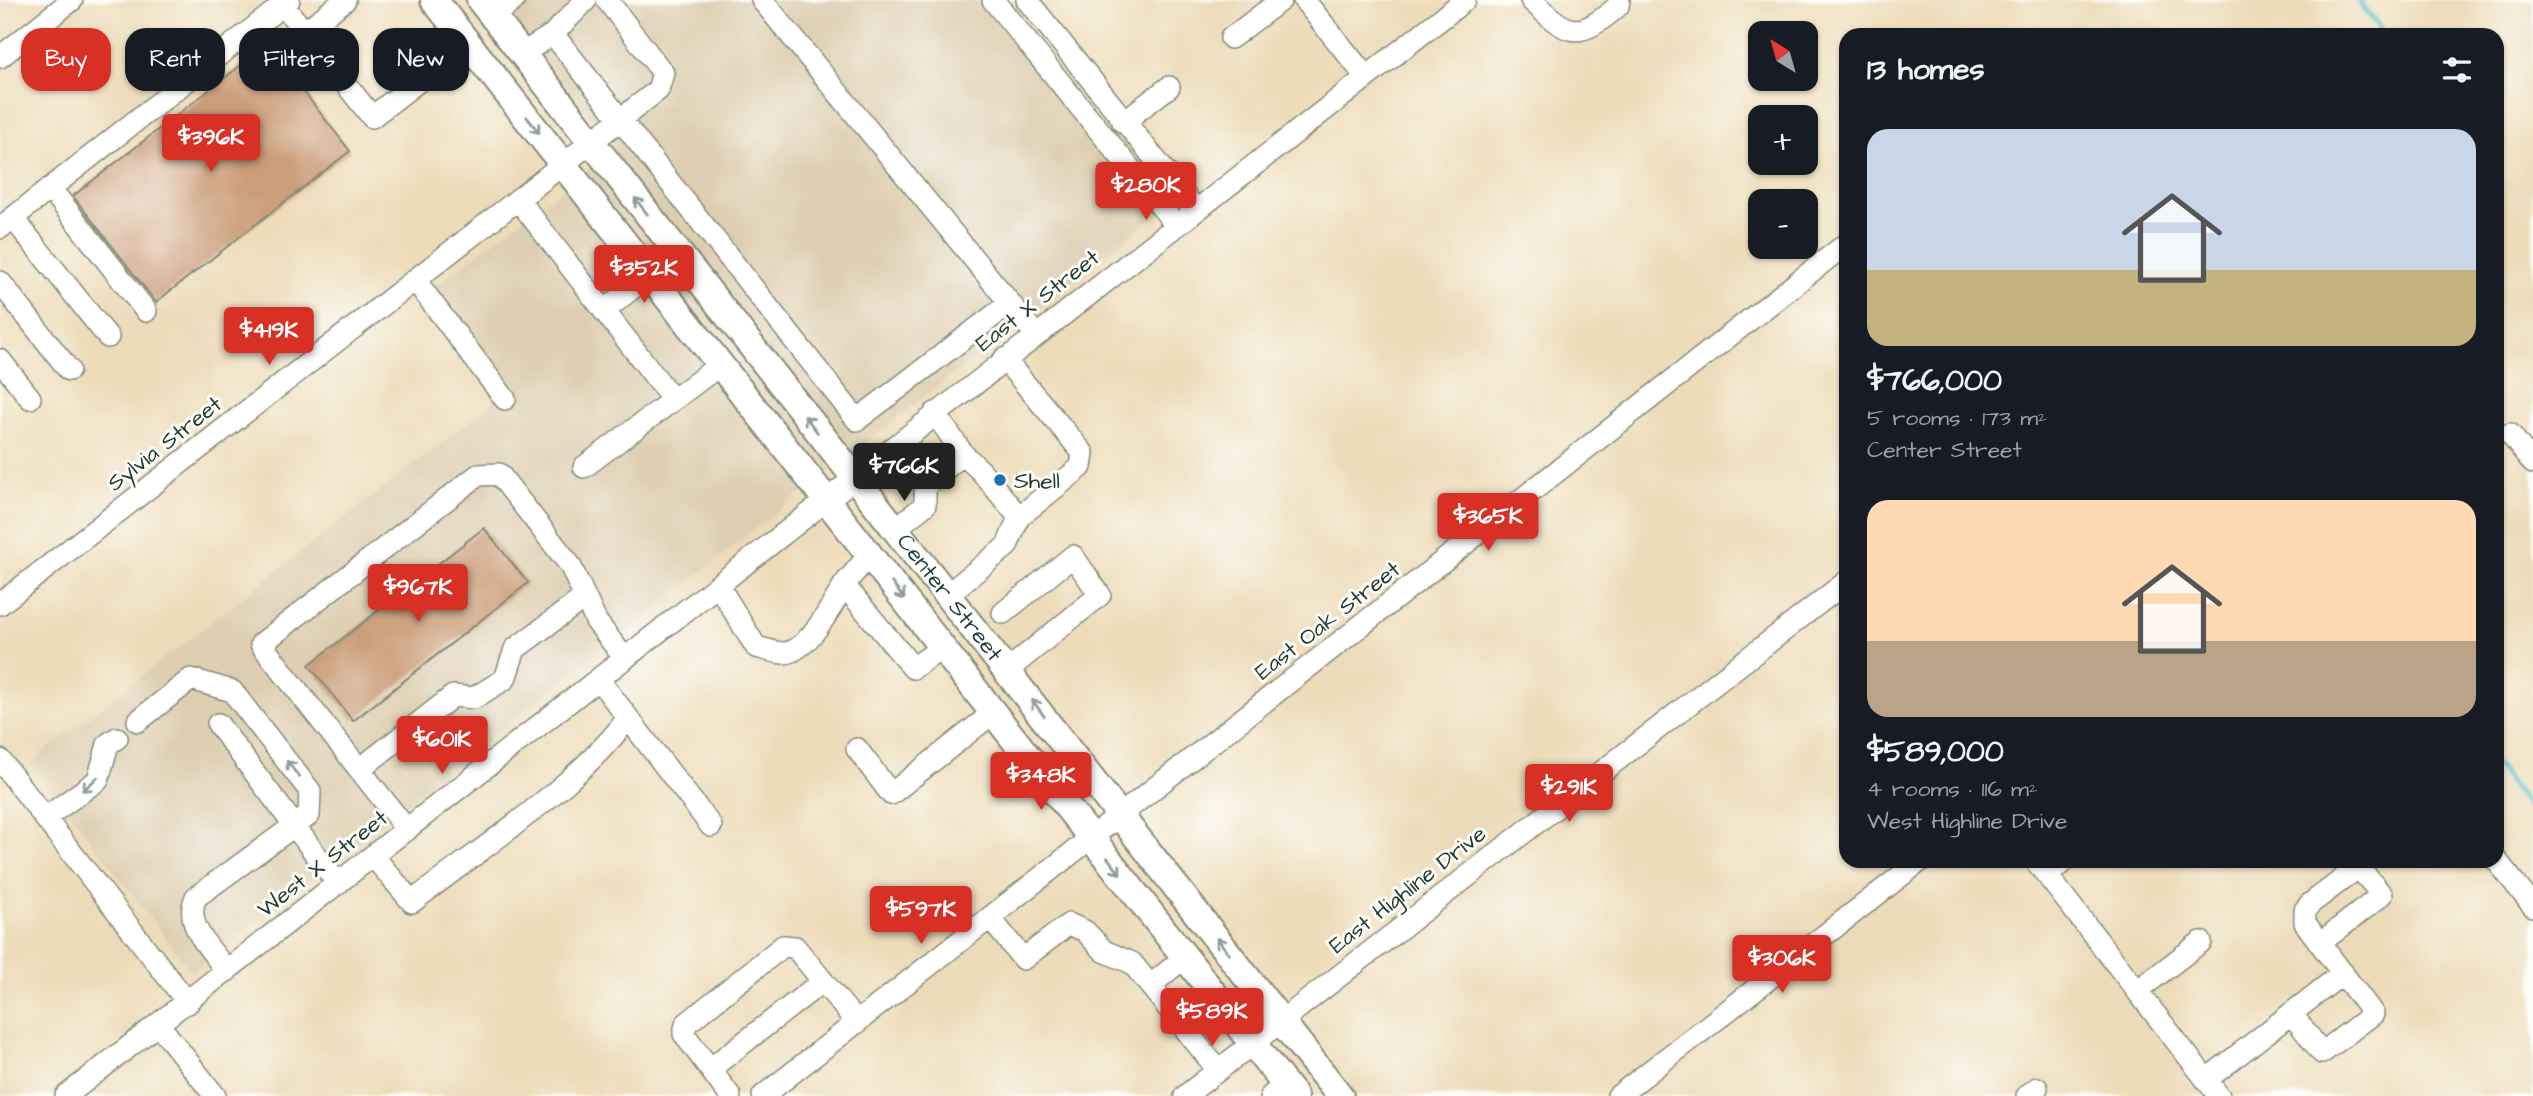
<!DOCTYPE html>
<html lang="en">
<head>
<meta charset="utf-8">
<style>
	:root { --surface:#171b24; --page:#242831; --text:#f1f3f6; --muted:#9ea1a6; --accent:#d93025 }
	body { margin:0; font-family:"Architects Daughter",sans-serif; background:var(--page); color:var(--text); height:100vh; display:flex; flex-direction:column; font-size:26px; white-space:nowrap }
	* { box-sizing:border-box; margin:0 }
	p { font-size:23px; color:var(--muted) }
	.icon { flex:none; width:38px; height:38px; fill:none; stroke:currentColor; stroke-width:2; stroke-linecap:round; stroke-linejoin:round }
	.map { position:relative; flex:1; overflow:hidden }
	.panel { position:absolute; left:1839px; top:28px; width:665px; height:840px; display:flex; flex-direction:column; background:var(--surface); border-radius:21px; box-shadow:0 2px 5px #0004 }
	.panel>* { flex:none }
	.guide { position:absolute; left:21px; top:28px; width:665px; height:63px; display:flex; gap:14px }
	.needle { width:46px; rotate:323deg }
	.buttons { position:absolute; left:1748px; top:21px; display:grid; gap:14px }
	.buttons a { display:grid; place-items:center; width:70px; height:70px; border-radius:14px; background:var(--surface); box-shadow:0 2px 5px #0004; font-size:35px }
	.price { position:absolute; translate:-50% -60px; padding:0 16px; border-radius:7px; background:var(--accent); color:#fff; font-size:23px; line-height:46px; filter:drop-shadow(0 2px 4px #0008) }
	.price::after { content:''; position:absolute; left:50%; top:42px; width:21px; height:16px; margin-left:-10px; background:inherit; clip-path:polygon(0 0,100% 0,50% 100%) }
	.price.active { background:#222; color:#fff }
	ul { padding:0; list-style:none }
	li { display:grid; align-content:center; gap:14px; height:371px; padding:0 28px }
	li span { display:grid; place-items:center; height:217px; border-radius:21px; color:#555 }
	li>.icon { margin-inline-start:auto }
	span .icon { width:126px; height:126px; fill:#fffc; stroke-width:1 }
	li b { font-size:30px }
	h2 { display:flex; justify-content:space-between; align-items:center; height:84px; padding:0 28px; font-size:30px }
	.chip { padding:0 24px; border-radius:21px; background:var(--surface); box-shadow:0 2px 5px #0004; font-size:24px; line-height:63px }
	.chip.active { background:var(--accent); color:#fff }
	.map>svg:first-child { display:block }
	.built { fill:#decfb2 }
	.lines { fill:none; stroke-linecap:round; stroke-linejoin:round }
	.stream { stroke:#52bfc9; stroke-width:6 }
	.building { fill:#cb9d79 }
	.minor-casing { stroke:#868c76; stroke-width:24 }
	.major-casing { stroke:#868c76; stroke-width:30 }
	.minor { stroke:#fff; stroke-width:21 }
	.major { stroke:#fff; stroke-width:26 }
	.oneway { stroke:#8f9e9a }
	.poi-dot { fill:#1f6fb2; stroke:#fdfcf7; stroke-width:2.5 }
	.labels { text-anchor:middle; stroke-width:6; stroke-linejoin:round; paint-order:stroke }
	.street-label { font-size:23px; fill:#1f3d34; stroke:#fdfcf7 }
	.poi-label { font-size:23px; fill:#1f3d34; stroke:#fdfcf7; text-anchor:start }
</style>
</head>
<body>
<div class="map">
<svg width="2533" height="1096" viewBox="0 0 2533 1096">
	<rect width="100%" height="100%" fill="#fdfcf7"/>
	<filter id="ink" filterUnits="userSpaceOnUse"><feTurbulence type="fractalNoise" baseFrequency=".0143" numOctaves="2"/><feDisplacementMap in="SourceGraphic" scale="14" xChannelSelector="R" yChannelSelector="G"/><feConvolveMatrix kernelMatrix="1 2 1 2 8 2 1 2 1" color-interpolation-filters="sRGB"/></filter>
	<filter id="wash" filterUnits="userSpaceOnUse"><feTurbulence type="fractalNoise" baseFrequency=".00686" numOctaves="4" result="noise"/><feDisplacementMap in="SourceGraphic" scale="28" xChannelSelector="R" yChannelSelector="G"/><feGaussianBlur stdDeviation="1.57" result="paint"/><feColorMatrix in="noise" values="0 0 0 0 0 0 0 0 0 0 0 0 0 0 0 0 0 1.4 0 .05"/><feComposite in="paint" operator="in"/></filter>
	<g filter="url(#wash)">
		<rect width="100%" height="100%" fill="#eddcb9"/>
		<path class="built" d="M498 0H982L1154 216 192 972 31 762 511 389 433 288 615 148Z"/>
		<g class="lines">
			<path class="stream" d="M2358 0 2385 35
				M2497 766 2533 811"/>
		</g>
		<g id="blocks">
			<path class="building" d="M267 45 350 151 156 302 73 196Z
				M484 528 528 583 353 721 309 665Z"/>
		</g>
	</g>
	<g filter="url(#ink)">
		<use href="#blocks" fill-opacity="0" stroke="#868c76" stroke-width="2"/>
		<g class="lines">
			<g class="minor-casing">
				<path id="minor" d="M586 0 553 34 857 420 1010 303
					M762 0 1036 335
					M993 0 1176 225
					M1027 0 1196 210
					M1304 0 1366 77
					M1531 0C1568 35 1577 42 1618 6L1619 0
					M283 5 372 117 468 43
					M493 17 514 0
					M304 32 345 0
					M1231 38 1281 0
					M522 54 553 34
					M0 57 72 0
					M1123 122 1169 87
					M50 188 146 311
					M518 199 673 400
					M13 218 108 337
					M0 228 289 0
					M415 280 505 399
					M0 282 69 370
					M604 311 650 274
					M0 360 30 398
					M2510 434 2533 463
					M963 454 981 471 1019 517
					M584 467 721 364
					M895 529 925 505V486L963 454 935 413
					M869 555 844 585 913 668 942 648
					M718 585 756 647C765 649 775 653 784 653 808 652 833 604 844 585
					M948 594 1007 546 1019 517 1081 467 1083 453 1004 359
					M0 604 658 90 663 73 607 0
					M1003 613 1073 556 1100 595 1009 669
					M599 680 711 826
					M138 721 191 679 232 691 310 791 309 815 196 897C183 925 211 949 227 971
					M218 724 338 884
					M857 749 891 794 993 713
					M0 760 188 1003
					M360 769 453 696 474 698 505 679 515 649 585 597
					M45 818 98 780 108 744 117 738
					M407 830 261 644 478 475 499 474 570 565 596 621 625 659
					M373 856 412 902C481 848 577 786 628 718
					M2036 861 2219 1096
					M2497 861 2533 906
					M2047 875 2064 861
					M990 918 1023 959 1069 924 1085 931 1104 951 1132 963 1218 1070
					M1151 985 1185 957
					M2137 991 2201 942
					M2291 1013 2322 1053 2373 1014 2305 923V910L2310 904 2356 869H2360L2382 895 2320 943
					M1181 1022 1215 994
					M159 1025 215 1096
					M710 1069 823 981
					M2206 1080 2343 973
					M66 1096 1465 0
					M730 1096 684 1034 686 1024 783 946 795 947 857 1023
					M763 1096 1846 244
					M1185 1096 1846 582
					M1271 1096 1285 1085
					M1618 1096 1920 861
					M2027 1096 2037 1088"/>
			</g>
			<g class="major-casing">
				<g id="major">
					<path d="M434 0 1294 1096"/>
					<path id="s1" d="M480 0C768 364 1055 729 1340 1096"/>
				</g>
			</g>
			<use href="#minor" class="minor"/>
			<use href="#major" class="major"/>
		</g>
		<defs><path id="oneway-shaft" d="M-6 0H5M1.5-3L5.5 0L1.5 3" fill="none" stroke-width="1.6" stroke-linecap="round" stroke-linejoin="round" transform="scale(1.75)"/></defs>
		<g class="oneway">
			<use href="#oneway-shaft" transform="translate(533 125) rotate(52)"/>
			<use href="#oneway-shaft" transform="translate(641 206) rotate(-128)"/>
			<use href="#oneway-shaft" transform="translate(811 424) rotate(-128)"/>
			<use href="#oneway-shaft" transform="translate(898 591) rotate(52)"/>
			<use href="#oneway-shaft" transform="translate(1038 708) rotate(-127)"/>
			<use href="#oneway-shaft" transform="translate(293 769) rotate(-128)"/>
			<use href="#oneway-shaft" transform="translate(90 784) rotate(139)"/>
			<use href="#oneway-shaft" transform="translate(1114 866) rotate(52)"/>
			<use href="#oneway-shaft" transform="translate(1223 946) rotate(-128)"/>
		</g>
	</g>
	<circle class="poi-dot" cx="1000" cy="480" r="7"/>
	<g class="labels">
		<g class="street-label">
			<text transform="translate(1037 300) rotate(-38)" y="8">East X Street</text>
			<text transform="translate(164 443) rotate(-38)" y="8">Sylvia Street</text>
			<text dy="8" stroke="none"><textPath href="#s1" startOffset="760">Center Street</textPath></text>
			<text transform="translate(1327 620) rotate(-38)" y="8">East Oak Street</text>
			<text transform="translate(322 863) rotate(-38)" y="8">West X Street</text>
			<text transform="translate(1407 889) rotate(-38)" y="8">East Highline Drive</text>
		</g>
		<g class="poi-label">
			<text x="1014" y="488">Shell</text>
		</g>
	</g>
</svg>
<div class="buttons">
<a><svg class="needle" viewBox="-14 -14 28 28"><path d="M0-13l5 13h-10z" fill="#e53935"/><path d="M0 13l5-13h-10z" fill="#9ea1a6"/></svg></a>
<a>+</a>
<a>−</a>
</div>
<b class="price" style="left:211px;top:174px">$396K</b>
<b class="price" style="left:1146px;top:222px">$280K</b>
<b class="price" style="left:644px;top:305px">$352K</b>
<b class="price" style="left:269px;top:367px">$419K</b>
<b class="price active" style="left:904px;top:503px">$766K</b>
<b class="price" style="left:1488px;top:553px">$365K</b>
<b class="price" style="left:418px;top:624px">$967K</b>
<b class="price" style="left:442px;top:776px">$601K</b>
<b class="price" style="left:1041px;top:812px">$348K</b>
<b class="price" style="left:1569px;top:824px">$291K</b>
<b class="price" style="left:921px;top:946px">$597K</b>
<b class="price" style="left:1782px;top:995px">$306K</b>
<b class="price" style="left:1212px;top:1048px">$589K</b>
<div class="guide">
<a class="chip active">Buy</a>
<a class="chip">Rent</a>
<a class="chip">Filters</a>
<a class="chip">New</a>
</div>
<section class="panel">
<h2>13 homes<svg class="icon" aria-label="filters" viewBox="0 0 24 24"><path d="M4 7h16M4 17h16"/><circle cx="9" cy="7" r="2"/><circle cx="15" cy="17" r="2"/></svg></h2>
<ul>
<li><span style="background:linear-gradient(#c9d6e8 65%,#c2b280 0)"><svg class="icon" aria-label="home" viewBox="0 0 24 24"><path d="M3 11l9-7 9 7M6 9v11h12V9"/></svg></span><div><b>$766,000</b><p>5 rooms · 173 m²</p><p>Center Street</p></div></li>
<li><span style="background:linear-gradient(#ffd9b3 65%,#b9a48a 0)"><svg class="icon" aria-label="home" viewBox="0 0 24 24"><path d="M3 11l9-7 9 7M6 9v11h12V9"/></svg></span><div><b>$589,000</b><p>4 rooms · 116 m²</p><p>West Highline Drive</p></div></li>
</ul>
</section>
</div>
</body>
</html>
